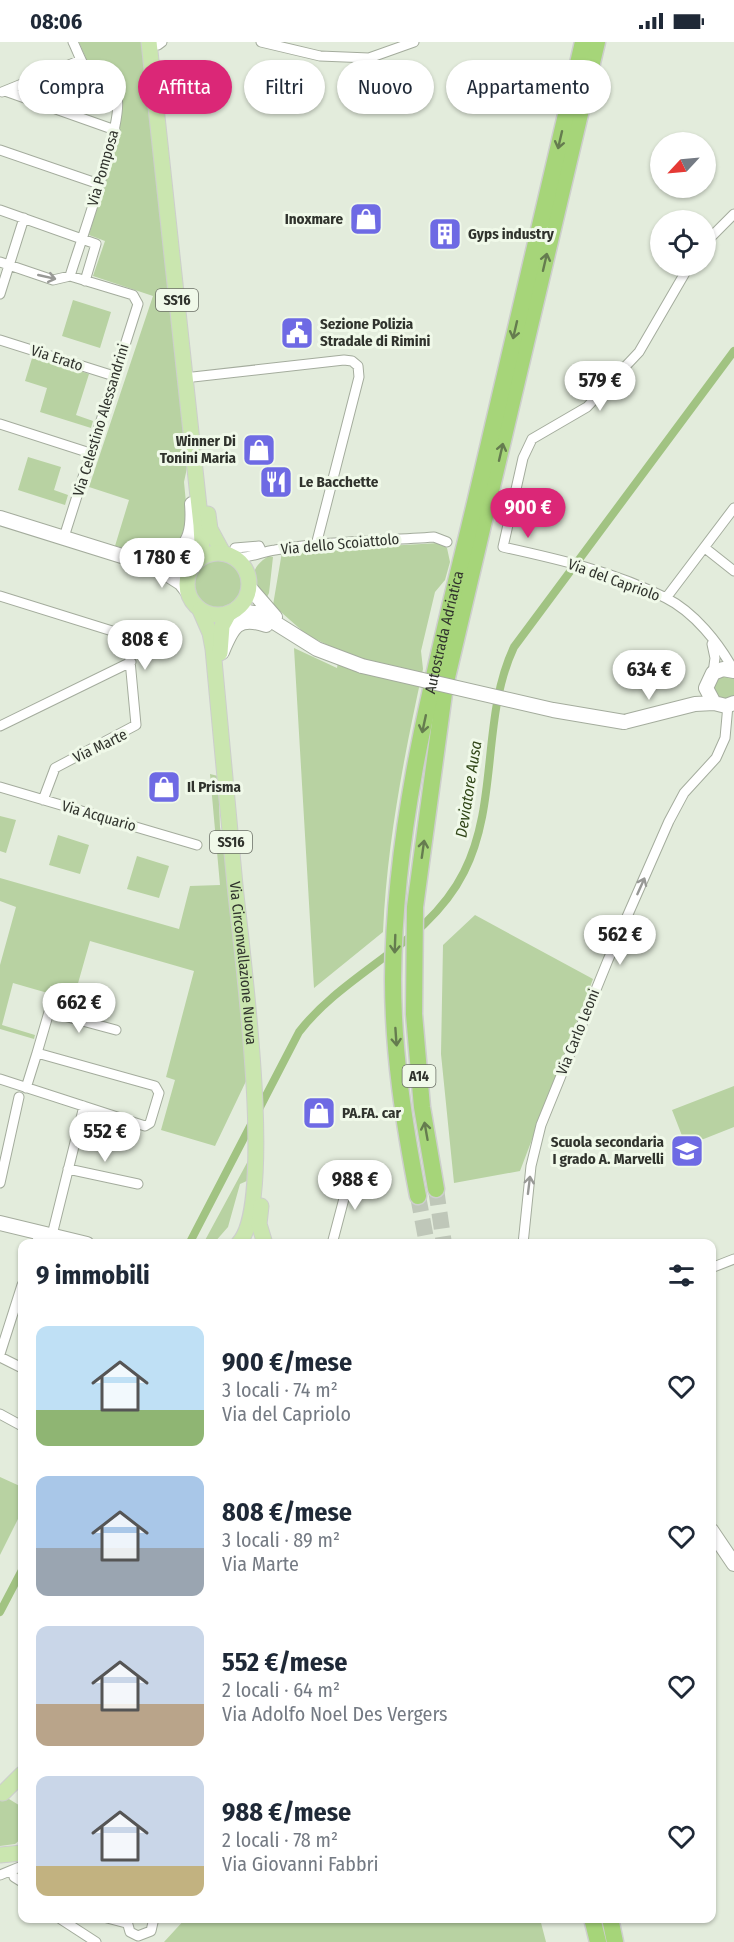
<!DOCTYPE html>
<html lang="it">
<head>
<meta charset="utf-8">
<style>
	:root { --surface:#fff; --page:#f2f2f3; --text:#1f2937; --muted:#747a83; --accent:#db2777 }
	body { margin:0; font-family:"Fira Sans Condensed",sans-serif; background:var(--page); color:var(--text); height:100vh; display:flex; flex-direction:column; font-size:22px; white-space:nowrap }
	* { box-sizing:border-box; margin:0 }
	p { font-size:20px; color:var(--muted) }
	.icon { flex:none; width:33px; height:33px; fill:none; stroke:currentColor; stroke-width:2; stroke-linecap:round; stroke-linejoin:round }
	.map { position:relative; flex:1; overflow:hidden }
	.drawer { position:absolute; left:18px; top:1197px; width:698px; height:684px; display:flex; flex-direction:column; background:var(--surface); border-radius:12px; box-shadow:0 2px 4px #0004 }
	.drawer>* { flex:none }
	.guide { position:absolute; left:18px; top:18px; width:699px; height:54px; display:flex; gap:12px }
	.needle { width:39px; rotate:244deg }
	.fabs { position:absolute; left:650px; top:90px; display:grid; gap:12px }
	.fabs a { display:grid; place-items:center; width:66px; height:66px; border-radius:50%; background:var(--surface); box-shadow:0 2px 4px #0004; font-size:30px }
	.price { position:absolute; translate:-50% -51px; padding:0 14px; border-radius:21px; background:#fff; color:#222; font-size:20px; line-height:39px; filter:drop-shadow(0 2px 3px #0008) }
	.price::after { content:''; position:absolute; left:50%; top:36px; width:18px; height:14px; margin-left:-9px; background:inherit; clip-path:polygon(0 0,100% 0,50% 100%) }
	.price.current { background:var(--accent); color:#fff }
	ul { padding:0; list-style:none }
	li { display:flex; align-items:center; gap:18px; height:150px; padding:0 18px }
	li span { display:grid; place-items:center; flex:none; width:168px; height:120px; border-radius:12px; color:#555 }
	li>.icon { margin-inline-start:auto }
	span .icon { width:72px; height:72px; fill:#fffc; stroke-width:1 }
	li b { font-size:26px }
	h2 { display:flex; justify-content:space-between; align-items:center; height:72px; padding:0 18px; font-size:26px }
	.pill { padding:0 21px; border-radius:27px; background:var(--surface); box-shadow:0 2px 4px #0004; font-size:21px; line-height:54px }
	.pill.current { background:var(--accent); color:#fff }
	.status { display:flex; justify-content:space-between; align-items:center; height:42px; padding:0 30px; background:var(--surface); direction:ltr }
	.status svg { height:16px; fill:currentColor }
	.map>svg:first-child { display:block }
	.green { fill:#b8d2a2 }
	.lines { fill:none; stroke-linecap:round; stroke-linejoin:round }
	.canal { stroke:#a1c382; stroke-width:8 }
	.highway-tunnel { stroke:#bfc7b9; stroke-width:16; stroke-dasharray:16 8; stroke-linecap:butt }
	.street-casing { stroke:#a4ac9d; stroke-width:11 }
	.secondary-casing { stroke:#a4ac9d; stroke-width:16 }
	.primary-casing { stroke:#cdcecd; stroke-width:17 }
	.highway-casing { stroke:#cdcecd; stroke-width:19 }
	.street { stroke:#fff; stroke-width:9 }
	.secondary { stroke:#fff; stroke-width:14 }
	.primary { stroke:#cae6af; stroke-width:15 }
	.highway { stroke:#a6d579; stroke-width:16 }
	.secondary-bridge-casing { stroke:#a4ac9d; stroke-width:16; stroke-linecap:butt }
	.secondary-bridge { stroke:#fff; stroke-width:14 }
	.oneway { stroke:#657c4f }
	.oneway2 { stroke:#989996 }
	.labels { text-anchor:middle; stroke-width:6; stroke-linejoin:round; paint-order:stroke }
	.shield { fill:#f0f9e9; stroke:#6a6e65; stroke-width:1.5 }
	.shield-label { font-size:14px; font-weight:bold; fill:#30332d }
	.street-label { font-size:15px; fill:#30332d; stroke:#f0f9e9 }
	.poi-label { font-size:15px; font-weight:bold; fill:#30332d; stroke:#f0f9e9; text-anchor:start }
	.water-label { font-size:16px; font-style:italic; fill:#2f4516; stroke:#f0f9e9 }
</style>
</head>
<body>
<div class="status"><b>08:06</b><svg viewBox="0 0 49 12"><path d="M0 12V9h3v3zM5 12V6h3v6zM10 12V3h3v9zM15 12V0h3v12zM26 1h20v11H26zM47 4h2v5h-2z"/></svg></div>
<div class="map">
<svg width="734" height="1900" viewBox="0 0 734 1900">
	<rect width="100%" height="100%" fill="#e3ecdc"/>
	<path class="green" d="M79 0H141L147 11 188 421 184 440 188 482 186 493 173 507 141 510 115 504 129 458 89 445 153 254 93 234 105 199 89 193 119 88 121 56 88 21Z
		M73 258 111 270 100 306 62 294Z
		M33 313 89 332 76 373 93 379 91 386 40 370 47 346 25 339Z
		M28 415 61 425 54 448 68 453 65 463 18 448Z
		M439 501 447 506 450 520 445 538 435 550 421 609 423 627C404 714 387 801 383 890L314 946 294 606 337 626 340 609 307 593 273 563 282 510Z
		M269 514 273 515 269 551 266 557C252 540 247 527 269 514Z
		M194 542a24 24 0 1 1 48 0a24 24 0 1 1-48 0Z
		M717 633 734 636V654L730 657 715 656 711 639Z
		M210 732 218 734 220 785 227 822 248 1035 215 1104 161 1088 175 1038 166 1035 194 929 90 899 71 966 63 964 65 956 13 941 2 983 35 993 34 997 0 987V923L16 865 0 859V836L179 887 190 844 220 843Z
		M0 774 16 778 6 811 0 809Z
		M58 793 89 803 80 832 49 823Z
		M137 814 169 824 159 856 127 847Z
		M475 873 593 937 520 1129 454 1141 441 1012 443 903Z
		M734 1044V1085L686 1104 672 1068Z
		M249 1117V1138L240 1142 228 1185 214 1201 203 1202Z
		M0 1435 22 1445V1469L0 1513Z
		M9 1757 22 1765V1796L15 1802 0 1804V1758Z
		M186 1876 540 1877 546 1900H164Z"/>
	<g class="lines">
		<path class="canal" d="M189 1202 299 990C346 929 428 902 464 830 499 761 481 675 514 605L734 309
			M0 1570 22 1528"/>
		<path class="highway-tunnel" d="M436 1147 444 1202
			M418 1154 427 1202"/>
		<g class="street-casing">
			<path id="street" d="M261 0 320 14 369 16 414 0
				M158 3 162 0
				M5 49 115 88
				M2 50 81 18
				M0 108 99 142
				M0 168 96 202 85 239
				M705 201 734 172
				M0 220 53 238 70 234 133 253 138 262 64 495
				M689 224 639 310 587 365 532 397 523 416 503 505C558 517 615 530 666 556 694 570 719 601 734 629
				M70 234C79 204 124 79 117 56 114 45 101 43 93 36 83 27 79 12 73 0
				M0 252 24 176
				M0 298 114 334
				M193 335 344 318 352 319 358 324 359 335 316 503
				M0 382 90 411
				M235 506 259 504 262 510
				M705 506 734 529
				M234 515C249 517 260 510 275 508 327 499 381 499 434 495L447 500
				M0 554 125 593 128 597 136 683 55 726 43 758
				M666 556 734 466
				M712 602 715 616 713 631
				M0 684 131 620
				M0 745 197 803
				M37 1011 49 970 116 988
				M0 1037 145 1084 150 1081 159 1051 155 1044 37 1011 26 1046
				M68 1127 138 1142
				M0 1141 19 1055
				M52 1193 84 1064
				M36 1202 40 1190
				M332 1202 351 1130
				M523 1202 531 1124 541 1083 608 918 669 779 684 751 716 716 725 696 728 663
				M711 1226 734 1217
				M0 1312 22 1243
				M0 1315 22 1326
				M0 1372 22 1384
				M0 1833 22 1824
				M14 1835 22 1840
				M59 1876 96 1900
				M107 1876 126 1881
				M126 1876 130 1890 138 1894 151 1889 154 1876"/>
		</g>
		<g class="secondary-casing">
			<path id="secondary" d="M0 476 154 524 177 526 195 521
				M134 512C177 516 196 510 192 462
				M159 527 181 541 188 550
				M249 545 275 575
				M235 568 261 572 317 607 362 624
				M222 610C232 586 237 573 266 583
				M734 629 723 627 713 631 706 646 714 661 726 664 734 661
				M624 680 695 662 714 661
				M0 1181 87 1202
				M711 1488 734 1522"/>
		</g>
		<g class="primary-casing">
			<g id="primary">
				<path d="M149 0 201 483 202 501 199 516"/>
				<path d="M208 472 210 487 223 511"/>
				<circle cx="218" cy="542" r="31"/>
				<path id="s1" d="M200 568 210 591 213 607C220 686 228 764 235 843 241 904 277 1164 238 1202"/>
				<path d="M220 611 222 584 229 571"/>
				<path d="M261 1164 259 1182 265 1202"/>
				<path d="M3 1751 22 1732"/>
				<path d="M0 1813 22 1811"/>
			</g>
		</g>
		<g class="highway-casing">
			<g id="highway">
				<path d="M436 1147 422 1065 414 972 415 865 445 644 597 0"/>
				<path id="s2" d="M418 1154C404 1082 393 1011 393 937 394 775 438 617 475 461 511 307 547 154 583 0"/>
				<path d="M592 1876 598 1900"/>
				<path d="M610 1876 615 1900"/>
			</g>
		</g>
		<use href="#street" class="street"/>
		<use href="#secondary" class="secondary"/>
		<use href="#primary" class="primary"/>
		<use href="#highway" class="highway"/>
		<g class="secondary-bridge-casing">
			<path id="secondary-bridge" d="M362 624 553 668 624 680"/>
		</g>
		<use href="#secondary-bridge" class="secondary-bridge"/>
	</g>
	<defs><path id="oneway-shaft" d="M-6 0H5M1.5-3L5.5 0L1.5 3" fill="none" stroke-width="1.6" stroke-linecap="round" stroke-linejoin="round" transform="scale(1.5)"/></defs>
	<g class="oneway">
		<use href="#oneway-shaft" transform="translate(560 98) rotate(103)"/>
		<use href="#oneway-shaft" transform="translate(545 220) rotate(-77)"/>
		<use href="#oneway-shaft" transform="translate(515 288) rotate(103)"/>
		<use href="#oneway-shaft" transform="translate(501 410) rotate(-77)"/>
		<use href="#oneway-shaft" transform="translate(424 682) rotate(102)"/>
		<use href="#oneway-shaft" transform="translate(423 807) rotate(-82)"/>
		<use href="#oneway-shaft" transform="translate(395 902) rotate(92)"/>
		<use href="#oneway-shaft" transform="translate(396 995) rotate(86)"/>
		<use href="#oneway-shaft" transform="translate(426 1089) rotate(-100)"/>
	</g>
	<g class="oneway2">
		<use href="#oneway-shaft" transform="translate(47 235) rotate(13)"/>
		<use href="#oneway-shaft" transform="translate(641 844) rotate(-66)"/>
		<use href="#oneway-shaft" transform="translate(529 1143) rotate(-83)"/>
	</g>
	<defs>
		<g id="shop-square" transform="scale(1.725)"><rect x="-9" y="-9" width="18" height="18" rx="4" fill="#6e6ae4" stroke="#f0f9e9"/><path d="M-5-2.5h2.3a2.7 3.5 0 0 1 5.4 0H5L5.5 6h-11ZM-1.5-2.5h3a1.5 2.3 0 0 0-3 0Z" fill="#fff"/></g>
		<g id="building-square" transform="scale(1.725)"><rect x="-9" y="-9" width="18" height="18" rx="4" fill="#6e6ae4" stroke="#f0f9e9"/><path d="M-4-6H4V6H1V3H-1V6H-4ZM-2.5-4.3h1.7v1.8h-1.7ZM.8-4.3h1.7v1.8H.8ZM-2.5-1h1.7V.8h-1.7ZM.8-1h1.7V.8H.8Z" fill="#fff"/></g>
		<g id="civic-square" transform="scale(1.725)"><rect x="-9" y="-9" width="18" height="18" rx="4" fill="#6e6ae4" stroke="#f0f9e9"/><path d="M-.6-6.5H3V-4.5H.6V-3L4-1V1h2V6H-6V1h2V-1L-.6-3ZM-1.2 2.5V6h2.4V2.5Z" fill="#fff"/></g>
		<g id="restaurant-square" transform="scale(1.725)"><rect x="-9" y="-9" width="18" height="18" rx="4" fill="#6e6ae4" stroke="#f0f9e9"/><path d="M-5-6h1v4h1v-4h1v4h1v-4h1v5L-1.5 .5V6h-2V.5L-5-1ZM5-6V6H3V1.5H1.5Q1.5-4 5-6Z" fill="#fff"/></g>
		<g id="school-square" transform="scale(1.725)"><rect x="-9" y="-9" width="18" height="18" rx="4" fill="#6e6ae4" stroke="#f0f9e9"/><path d="M0-5L7-2L0 1L-7-2ZM-4 1L0 2.5L4 1V4Q0 6-4 4Z" fill="#fff"/></g>
	</defs>
	<g fill-rule="evenodd">
		<use href="#shop-square" x="366" y="177"/>
		<use href="#building-square" x="445" y="192"/>
		<use href="#civic-square" x="297" y="291"/>
		<use href="#shop-square" x="259" y="408"/>
		<use href="#restaurant-square" x="276" y="440"/>
		<use href="#shop-square" x="164" y="745"/>
		<use href="#shop-square" x="319" y="1071"/>
		<use href="#school-square" x="687" y="1109"/>
	</g>
	<g class="labels">
		<g class="shield">
			<rect x="156" y="247" width="42" height="22" rx="4.5"/>
			<rect x="210" y="789" width="42" height="22" rx="4.5"/>
			<rect x="402.5" y="1023" width="33" height="22" rx="4.5"/>
		</g>
		<g class="shield-label">
			<text x="177" y="263">SS16</text>
			<text x="231" y="805">SS16</text>
			<text x="419" y="1039">A14</text>
		</g>
		<g class="street-label">
			<text transform="translate(103 126) rotate(-74)" y="5">Via Pomposa</text>
			<text transform="translate(57 316) rotate(18)" y="5">Via Erato</text>
			<text transform="translate(101 378) rotate(-73)" y="5">Via Celestino Alessandrini</text>
			<text transform="translate(340 502) rotate(-5)" y="5">Via dello Scoiattolo</text>
			<text transform="translate(614 538) rotate(20)" y="5">Via del Capriolo</text>
			<text dy="5" stroke="none"><textPath href="#s2" startOffset="570">Autostrada Adriatica</textPath></text>
			<text transform="translate(100 704) rotate(-26)" y="5">Via Marte</text>
			<text transform="translate(99 774) rotate(16)" y="5">Via Acquario</text>
			<text dy="5" stroke="none"><textPath href="#s1" startOffset="357">Via Circonvallazione Nuova</textPath></text>
			<text transform="translate(578 990) rotate(-68)" y="5">Via Carlo Leoni</text>
		</g>
		<g class="poi-label">
			<text x="343" y="182" text-anchor="end">Inoxmare</text>
			<text x="468" y="197">Gyps industry</text>
			<text x="320" y="287">Sezione Polizia<tspan x="320" dy="17">Stradale di Rimini</tspan></text>
			<text x="236" y="404" text-anchor="end">Winner Di<tspan x="236" dy="17">Tonini Maria</tspan></text>
			<text x="299" y="445">Le Bacchette</text>
			<text x="187" y="750">Il Prisma</text>
			<text x="342" y="1076">PA.FA. car</text>
			<text x="664" y="1105" text-anchor="end">Scuola secondaria<tspan x="664" dy="17">I grado A. Marvelli</tspan></text>
		</g>
		<g class="water-label">
			<text transform="translate(468 747) rotate(-81)" y="6">Deviatore Ausa</text>
		</g>
	</g>
</svg>
<div class="fabs">
<a><svg class="needle" viewBox="-14 -14 28 28"><path d="M0-13l5 13h-10z" fill="#e53935"/><path d="M0 13l5-13h-10z" fill="#747a83"/></svg></a>
<a><svg class="icon" aria-label="locate" viewBox="0 0 24 24"><circle cx="12" cy="12" r="6"/><path d="M12 2v4M12 18v4M2 12h4M18 12h4"/></svg></a>
</div>
<b class="price" style="left:600px;top:370px">579 €</b>
<b class="price current" style="left:528px;top:497px">900 €</b>
<b class="price" style="left:162px;top:547px">1 780 €</b>
<b class="price" style="left:145px;top:629px">808 €</b>
<b class="price" style="left:649px;top:659px">634 €</b>
<b class="price" style="left:620px;top:924px">562 €</b>
<b class="price" style="left:79px;top:992px">662 €</b>
<b class="price" style="left:105px;top:1121px">552 €</b>
<b class="price" style="left:355px;top:1169px">988 €</b>
<div class="guide">
<a class="pill">Compra</a>
<a class="pill current">Affitta</a>
<a class="pill">Filtri</a>
<a class="pill">Nuovo</a>
<a class="pill">Appartamento</a>
</div>
<section class="drawer">
<h2>9 immobili<svg class="icon" aria-label="filters" viewBox="0 0 24 24"><path d="M4 7h16M4 17h16"/><circle cx="9" cy="7" r="2"/><circle cx="15" cy="17" r="2"/></svg></h2>
<ul>
<li><span style="background:linear-gradient(#bfe0f5 70%,#8fb573 0)"><svg class="icon" aria-label="home" viewBox="0 0 24 24"><path d="M3 11l9-7 9 7M6 9v11h12V9"/></svg></span><div><b>900 €/mese</b><p>3 locali · 74 m²</p><p>Via del Capriolo</p></div><svg class="icon" aria-label="heart" viewBox="0 0 24 24"><path d="M12 20l-8-8c-3-5 5-10 8-4 3-6 11-1 8 4z"/></svg></li>
<li><span style="background:linear-gradient(#a9c7e8 60%,#9aa5b1 0)"><svg class="icon" aria-label="home" viewBox="0 0 24 24"><path d="M3 11l9-7 9 7M6 9v11h12V9"/></svg></span><div><b>808 €/mese</b><p>3 locali · 89 m²</p><p>Via Marte</p></div><svg class="icon" aria-label="heart" viewBox="0 0 24 24"><path d="M12 20l-8-8c-3-5 5-10 8-4 3-6 11-1 8 4z"/></svg></li>
<li><span style="background:linear-gradient(#c9d6e8 65%,#b9a48a 0)"><svg class="icon" aria-label="home" viewBox="0 0 24 24"><path d="M3 11l9-7 9 7M6 9v11h12V9"/></svg></span><div><b>552 €/mese</b><p>2 locali · 64 m²</p><p>Via Adolfo Noel Des Vergers</p></div><svg class="icon" aria-label="heart" viewBox="0 0 24 24"><path d="M12 20l-8-8c-3-5 5-10 8-4 3-6 11-1 8 4z"/></svg></li>
<li><span style="background:linear-gradient(#c9d6e8 75%,#c2b280 0)"><svg class="icon" aria-label="home" viewBox="0 0 24 24"><path d="M3 11l9-7 9 7M6 9v11h12V9"/></svg></span><div><b>988 €/mese</b><p>2 locali · 78 m²</p><p>Via Giovanni Fabbri</p></div><svg class="icon" aria-label="heart" viewBox="0 0 24 24"><path d="M12 20l-8-8c-3-5 5-10 8-4 3-6 11-1 8 4z"/></svg></li>
</ul>
</section>
</div>
</body>
</html>
